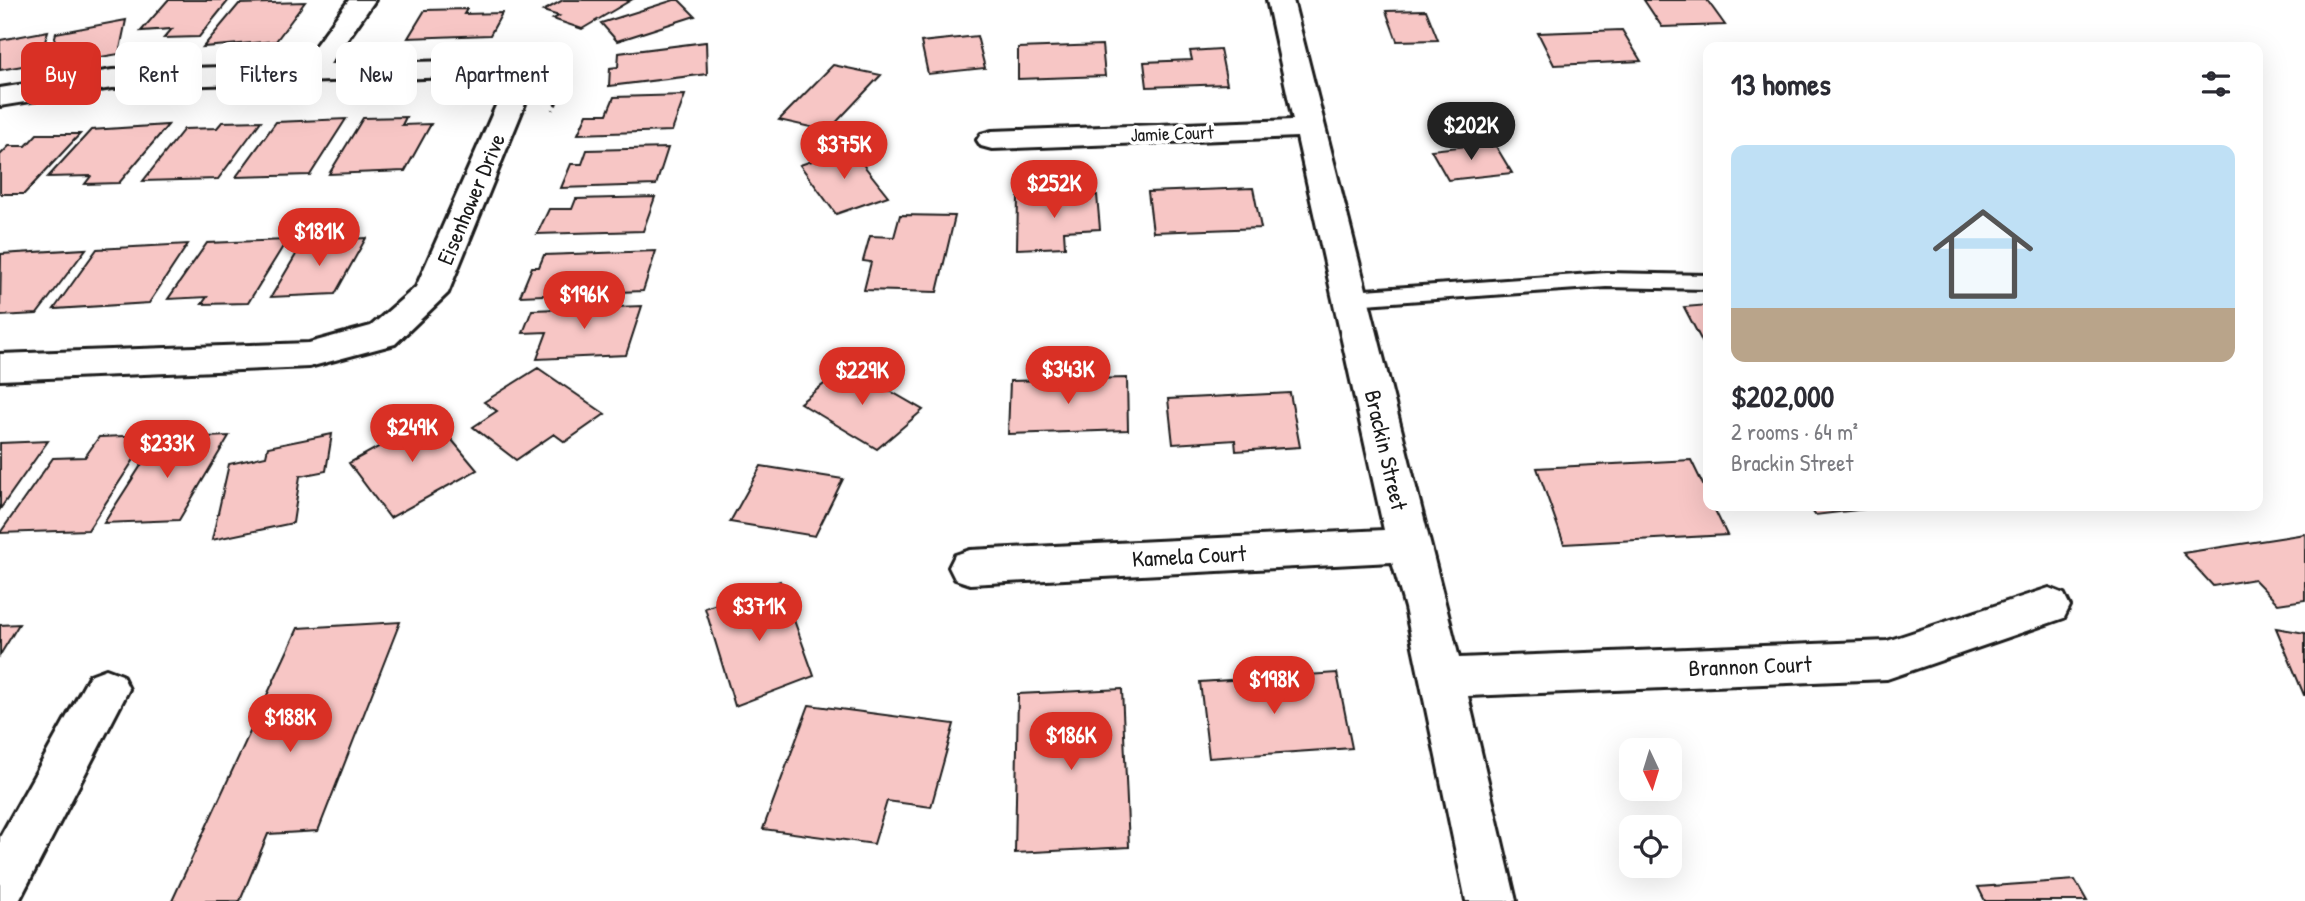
<!DOCTYPE html>
<html lang="en">
<head>
<meta charset="utf-8">
<style>
	:root { --surface:#fff; --page:#f7f7f7; --text:#2b2b33; --muted:#7c7c81; --accent:#d93025 }
	body { margin:0; font-family:"Patrick Hand",sans-serif; background:var(--page); color:var(--text); height:100vh; display:flex; flex-direction:column; font-size:26px; white-space:nowrap }
	* { box-sizing:border-box; margin:0 }
	p { font-size:23px; color:var(--muted) }
	.icon { flex:none; width:38px; height:38px; fill:none; stroke:currentColor; stroke-width:2; stroke-linecap:round; stroke-linejoin:round }
	.map { position:relative; flex:1; overflow:hidden }
	.side { position:absolute; left:1703px; top:42px; width:560px; height:469px; display:flex; flex-direction:column; background:var(--surface); border-radius:14px; box-shadow:0 7px 28px #0002 }
	.side>* { flex:none }
	.guide { position:absolute; left:21px; top:42px; width:665px; height:63px; display:flex; gap:14px }
	.needle { width:46px; rotate:176deg }
	.fabs { position:absolute; left:1619px; top:738px; display:grid; gap:14px }
	.fabs a { display:grid; place-items:center; width:63px; height:63px; border-radius:14px; background:var(--surface); box-shadow:0 7px 28px #0002; font-size:35px }
	.price { position:absolute; translate:-50% -60px; padding:0 16px; border-radius:24px; background:var(--accent); color:#fff; font-size:23px; line-height:46px; filter:drop-shadow(0 2px 4px #0008) }
	.price::after { content:''; position:absolute; left:50%; top:42px; width:21px; height:16px; margin-left:-10px; background:inherit; clip-path:polygon(0 0,100% 0,50% 100%) }
	.price.on { background:#222; color:#fff }
	ul { padding:0; list-style:none }
	li { display:grid; align-content:center; gap:14px; height:371px; padding:0 28px }
	li span { display:grid; place-items:center; height:217px; border-radius:14px; color:#555 }
	li>.icon { margin-inline-start:auto }
	span .icon { width:126px; height:126px; fill:#fffc; stroke-width:1 }
	li b { font-size:30px }
	h2 { display:flex; justify-content:space-between; align-items:center; height:84px; padding:0 28px; font-size:30px }
	.pill { padding:0 24px; border-radius:14px; background:var(--surface); box-shadow:0 7px 28px #0002; font-size:24px; line-height:63px }
	.pill.on { background:var(--accent); color:#fff }
	.map>svg:first-child { display:block }
	.building { fill:#f7c6c5; stroke:#1c1c1c; stroke-width:2 }
	.lines { fill:none; stroke-linecap:round; stroke-linejoin:round }
	.lane-casing { stroke:#1c1c1c; stroke-width:6 }
	.street-casing { stroke:#1c1c1c; stroke-width:6 }
	.path { stroke:#1c1c1c; stroke-width:3.5; stroke-dasharray:5 4.5; stroke-linecap:butt }
	.lane { fill:#fff; fill-rule:evenodd }
	.street { fill:#fff; fill-rule:evenodd }
	.labels { text-anchor:middle; stroke-width:7; stroke-linejoin:round; paint-order:stroke }
	.far-street-label { font-size:19px; fill:#1c1c1c; stroke:#fff }
	.street-label { font-size:23px; fill:#1c1c1c; stroke:#fff }
</style>
</head>
<body>
<div class="map">
<svg width="2305" height="901" viewBox="0 0 2305 901">
	<rect width="100%" height="100%" fill="#fff"/>
	<filter id="ink" filterUnits="userSpaceOnUse"><feTurbulence type="fractalNoise" baseFrequency=".0143" numOctaves="2"/><feDisplacementMap in="SourceGraphic" scale="14" xChannelSelector="R" yChannelSelector="G"/><feConvolveMatrix kernelMatrix="1 2 1 2 8 2 1 2 1" color-interpolation-filters="sRGB"/></filter>
	<g filter="url(#ink)">
		<path class="building" d="M168 0H229L199 37 164 38 172 29 141 31Z
			M563 0H631L582 29 553 19 559 16 543 11Z
			M674 0H679L695 16 617 41 601 23Z
			M1644 0H1707L1725 25 1662 27Z
			M305 2 276 41 203 47 239 4Z
			M467 9 464 14 502 13 490 35 408 38 425 10Z
			M1426 10 1438 40 1397 41 1386 11Z
			M126 20 119 54 83 60 84 54 49 60 56 33Z
			M1622 30 1641 61 1554 65 1538 33Z
			M48 31 39 63 0 70V40Z
			M977 36 985 68 928 74 921 42Z
			M706 42 707 74 609 86 610 68 618 67 619 53Z
			M1102 45 1105 76 1018 79V48Z
			M1220 49 1227 84 1147 87 1144 62 1192 60 1190 51Z
			M833 65 881 75 828 131 779 120Z
			M685 95 672 131 578 134 587 114H607L614 97Z
			M406 117 402 125 431 124 405 171 329 174 363 118Z
			M346 119 310 175 236 177 276 122Z
			M261 121 218 179 143 181 184 129 217 128 222 122Z
			M168 125 119 183 85 184 91 176 48 177 91 130Z
			M37 134H80L24 194H0V155L9 146H26Z
			M1494 143 1512 173 1448 180 1431 150Z
			M668 148 656 185 561 188 571 164H582L587 150Z
			M850 148 888 196 836 214 800 165Z
			M1253 188 1261 228 1153 232 1148 192Z
			M1097 195 1100 229 1064 231 1065 247 1017 249 1018 198Z
			M655 197 643 231 537 234 549 209H572L576 199Z
			M900 215 955 216 937 292 864 290 871 262 863 261 870 236 894 237Z
			M366 238 335 294 271 297 304 241Z
			M287 240 248 303 202 304 207 297 168 299 207 243Z
			M188 244 149 303 54 309 97 249Z
			M86 249 37 314 0 316 1 254Z
			M656 251 643 291 520 296 532 267H539L544 255Z
			M1708 305V353L1684 307Z
			M642 306 626 355 537 359 547 332 523 333 532 310Z
			M847 366 923 410 877 449 800 403Z
			M538 368 605 414 565 442 554 434 516 460 473 427 497 411 484 402Z
			M1127 378 1128 430 1008 434 1010 381Z
			M1290 393 1300 447 1236 451 1235 440 1173 444 1168 399Z
			M427 410 477 470 390 518 349 463 384 444 377 435Z
			M332 434 326 471 300 476 293 523 212 540 229 464 266 456 268 447Z
			M150 435 88 530 0 533 53 458 85 457 99 437Z
			M229 436 179 520 104 523 158 439Z
			M48 441 0 509V443Z
			M1691 460 1708 495V506H1713L1727 535 1564 544 1537 468Z
			M761 466 843 479 815 536 730 522Z
			M1809 506H1872L1874 508 1815 515Z
			M2305 534V600L2278 604 2254 579 2213 586 2183 553Z
			M780 581 814 676 735 706 705 608Z
			M400 622 318 831 268 834 240 901H172L298 628Z
			M19 624 0 655V625Z
			M2276 628 2305 633V695H2304Z
			M1337 673 1352 748 1209 758 1200 682Z
			M1122 689 1129 847 1015 853 1018 694Z
			M809 705 954 724 931 807 887 801 874 844 763 829Z
			M2075 880 2087 901H1985L1978 887Z"/>
		<g class="lines">
			<g class="lane-casing">
				<path id="lane" d="M1606 273 1708 275V289L1606 287 1351 305 1343 303 1340 298 1343 293 1351 291Z"/>
			</g>
			<g class="street-casing">
				<path id="street" d="M349 0H375L330 64 455 61 509 71 527 99 448 293 395 344 309 367 0 380V354L309 343 371 326 416 287 499 99 489 84 455 77 112 88 0 106V88L112 70 301 65Z
					M1267 0H1293L1459 658 1887 641 2049 588 2064 594 2070 606 2064 618 1887 679 1468 696 1516 901H1466L1405 608 1392 562 970 584 955 579 949 567 955 555 970 550 1384 530 1297 137 992 149 981 146 977 140 981 134 992 131 1293 120Z
					M106 669 122 675 129 689 19 901H0V837L90 675Z"/>
			</g>
			<path class="path" d="M551 82 556 103 553 110"/>
			<use href="#lane" class="lane"/>
			<use href="#street" class="street"/>
		</g>
	</g>
	<g class="labels">
		<g class="far-street-label">
			<text transform="translate(1172 133) rotate(-2)" y="7">Jamie Court</text>
		</g>
		<g class="street-label">
			<text transform="translate(471 199) rotate(-67)" y="8">Eisenhower Drive</text>
			<text transform="translate(1386 450) rotate(77)" y="8">Brackin Street</text>
			<text transform="translate(1189 556) rotate(-3)" y="8">Kamela Court</text>
			<text transform="translate(1750 666) rotate(-2)" y="8">Brannon Court</text>
		</g>
	</g>
</svg>
<div class="fabs">
<a><svg class="needle" viewBox="-14 -14 28 28"><path d="M0-13l5 13h-10z" fill="#e53935"/><path d="M0 13l5-13h-10z" fill="#7c7c81"/></svg></a>
<a><svg class="icon" aria-label="locate" viewBox="0 0 24 24"><circle cx="12" cy="12" r="6"/><path d="M12 2v4M12 18v4M2 12h4M18 12h4"/></svg></a>
</div>
<b class="price on" style="left:1471px;top:162px">$202K</b>
<b class="price" style="left:844px;top:181px">$375K</b>
<b class="price" style="left:1054px;top:220px">$252K</b>
<b class="price" style="left:319px;top:268px">$181K</b>
<b class="price" style="left:584px;top:331px">$196K</b>
<b class="price" style="left:1068px;top:406px">$343K</b>
<b class="price" style="left:862px;top:407px">$229K</b>
<b class="price" style="left:412px;top:464px">$249K</b>
<b class="price" style="left:167px;top:480px">$233K</b>
<b class="price" style="left:759px;top:643px">$371K</b>
<b class="price" style="left:1274px;top:716px">$198K</b>
<b class="price" style="left:290px;top:754px">$188K</b>
<b class="price" style="left:1071px;top:772px">$186K</b>
<div class="guide">
<a class="pill on">Buy</a>
<a class="pill">Rent</a>
<a class="pill">Filters</a>
<a class="pill">New</a>
<a class="pill">Apartment</a>
</div>
<section class="side">
<h2>13 homes<svg class="icon" aria-label="filters" viewBox="0 0 24 24"><path d="M4 7h16M4 17h16"/><circle cx="9" cy="7" r="2"/><circle cx="15" cy="17" r="2"/></svg></h2>
<ul>
<li><span style="background:linear-gradient(#bfe0f5 75%,#b9a48a 0)"><svg class="icon" aria-label="home" viewBox="0 0 24 24"><path d="M3 11l9-7 9 7M6 9v11h12V9"/></svg></span><div><b>$202,000</b><p>2 rooms · 64 m²</p><p>Brackin Street</p></div></li>
</ul>
</section>
</div>
</body>
</html>
